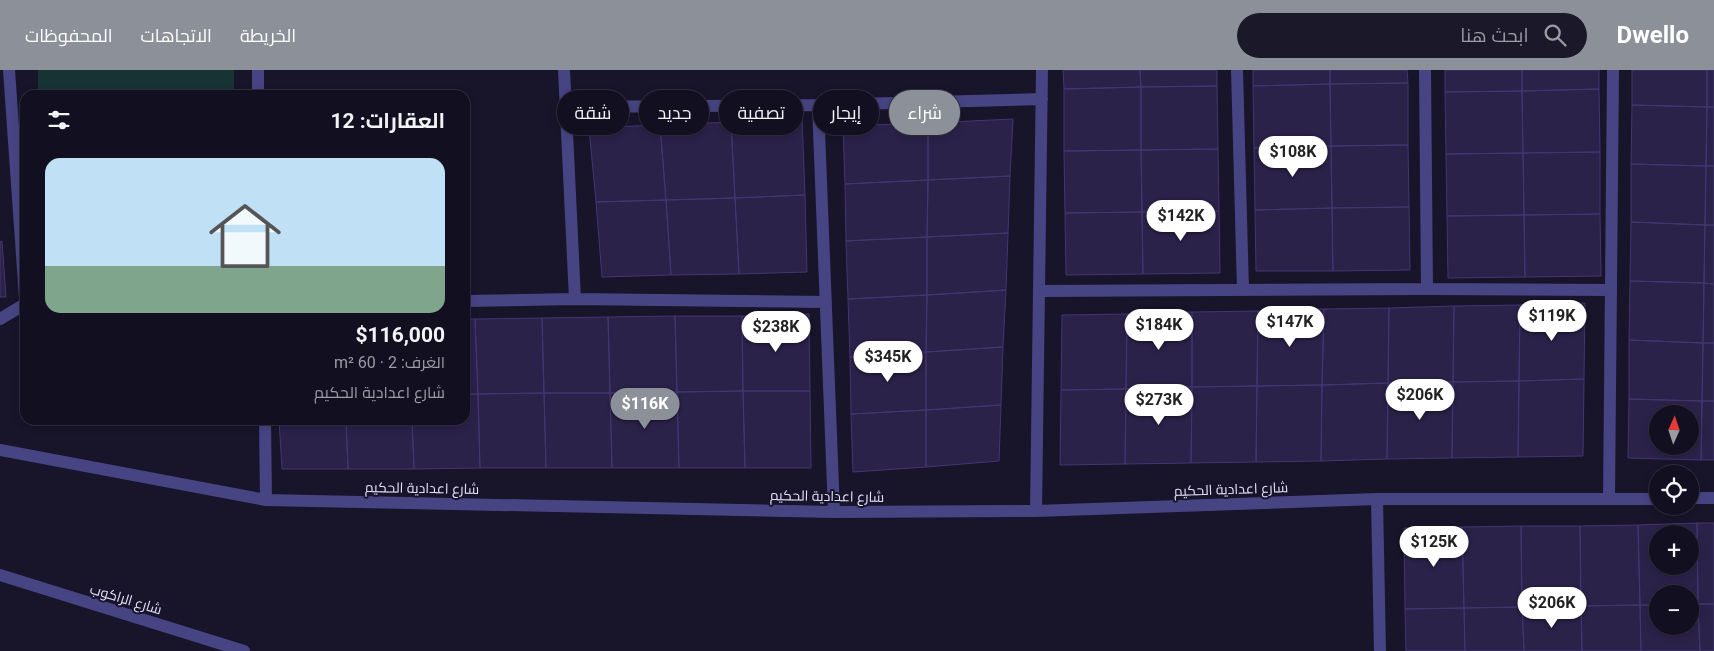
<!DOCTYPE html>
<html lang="ar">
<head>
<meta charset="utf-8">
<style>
	:root { --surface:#120f20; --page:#1b1829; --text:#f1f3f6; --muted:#9c9ca5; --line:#312f3e; --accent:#8c9099 }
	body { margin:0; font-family:Roboto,Cairo,sans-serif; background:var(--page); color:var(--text); direction:rtl; height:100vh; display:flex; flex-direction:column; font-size:19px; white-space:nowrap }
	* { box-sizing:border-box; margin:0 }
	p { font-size:16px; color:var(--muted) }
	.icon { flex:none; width:28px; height:28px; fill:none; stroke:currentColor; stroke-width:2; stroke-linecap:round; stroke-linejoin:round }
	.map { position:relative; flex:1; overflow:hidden; direction:ltr }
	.panel { position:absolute; left:20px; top:20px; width:450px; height:335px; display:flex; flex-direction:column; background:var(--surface); border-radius:15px; box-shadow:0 2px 8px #0003,0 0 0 1px var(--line); direction:rtl }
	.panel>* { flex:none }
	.top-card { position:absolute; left:485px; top:20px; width:475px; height:45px; direction:rtl; display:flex; gap:10px }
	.needle { width:32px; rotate:3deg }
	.tools { position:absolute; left:1649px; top:335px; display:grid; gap:10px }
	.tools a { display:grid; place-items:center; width:50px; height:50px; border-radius:50%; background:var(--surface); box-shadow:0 2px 8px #0003,0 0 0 1px var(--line); font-size:25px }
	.price { position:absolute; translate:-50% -42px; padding:0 11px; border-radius:18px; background:#fff; color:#222; font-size:16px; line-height:32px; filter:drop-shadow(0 1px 2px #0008) }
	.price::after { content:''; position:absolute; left:50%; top:30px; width:15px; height:11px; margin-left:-8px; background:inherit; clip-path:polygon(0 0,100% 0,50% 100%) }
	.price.on { background:var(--accent); color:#fff }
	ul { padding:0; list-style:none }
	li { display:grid; align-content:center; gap:10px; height:265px; padding:0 25px }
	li+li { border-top:1px solid var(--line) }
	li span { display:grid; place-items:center; height:155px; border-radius:15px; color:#555 }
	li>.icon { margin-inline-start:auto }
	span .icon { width:90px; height:90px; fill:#fffc; stroke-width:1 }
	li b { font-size:21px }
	h2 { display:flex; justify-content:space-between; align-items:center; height:60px; padding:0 25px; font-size:21px }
	.tag { padding:0 18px; border-radius:22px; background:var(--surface); box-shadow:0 2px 8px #0003,0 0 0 1px var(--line); font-size:18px; line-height:45px }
	.tag.on { background:var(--accent); color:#fff }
	header { display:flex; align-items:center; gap:30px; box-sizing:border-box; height:70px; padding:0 25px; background:var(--accent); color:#fff }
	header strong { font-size:24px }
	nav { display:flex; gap:28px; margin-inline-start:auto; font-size:18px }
	.search { width:350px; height:45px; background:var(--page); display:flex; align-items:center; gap:12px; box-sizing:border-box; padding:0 18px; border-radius:28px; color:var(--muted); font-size:19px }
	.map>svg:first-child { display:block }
	.green { fill:#173333 }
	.building { fill:#2a2249; stroke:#433673; fill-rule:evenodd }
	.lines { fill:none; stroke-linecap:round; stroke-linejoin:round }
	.minor { stroke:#474484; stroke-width:12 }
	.labels { text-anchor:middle; stroke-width:4; stroke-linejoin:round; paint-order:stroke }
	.street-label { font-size:14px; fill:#e4e0fc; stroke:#18142a }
</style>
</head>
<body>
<header>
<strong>Dwello</strong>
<div class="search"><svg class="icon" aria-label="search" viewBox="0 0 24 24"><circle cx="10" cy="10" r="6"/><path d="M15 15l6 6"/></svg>ابحث هنا</div>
<nav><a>الخريطة</a><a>الاتجاهات</a><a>المحفوظات</a></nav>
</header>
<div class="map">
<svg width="1714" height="581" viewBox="0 0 1714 581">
	<rect width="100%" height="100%" fill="#18142a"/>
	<path class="green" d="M38 0H234V25H38Z"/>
	<path class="building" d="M1063 0H1140L1141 17 1064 19Z
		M1140 0H1217V16L1141 17Z
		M1253 0H1330V14L1253 16Z
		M1330 0H1407L1408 13 1330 14Z
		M1445 0H1522V21L1445 22Z
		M1522 0H1599V19L1522 21Z
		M1632 0H1707V37L1632 35Z
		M1707 0H1714V37H1707Z
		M1408 13V75L1331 76 1330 14Z
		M1330 14 1331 76 1254 78 1253 16Z
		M1217 16 1218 79 1141 80V17Z
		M1141 17V80L1064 81V19Z
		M1599 19 1600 82 1523 83 1522 21Z
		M1522 21 1523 83 1446 84 1445 22Z
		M1632 35 1707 37 1706 96 1631 94Z
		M1707 37H1714V96H1706Z
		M802 49 805 125 735 128 731 52Z
		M1013 49 1010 106 928 110V53Z
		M731 52 735 128 666 130 660 55Z
		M928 53V110L845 114 843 56Z
		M660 55 666 130 596 132 589 58Z
		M1408 75 1409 137 1332 138 1331 76Z
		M1331 76 1332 138 1255 140 1254 78Z
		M1218 79 1219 141 1142 142 1141 80Z
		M1141 80 1142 142 1065 143 1064 81Z
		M1600 82V144L1524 145 1523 83Z
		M1523 83 1524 145 1447 146 1446 84Z
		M1631 94 1706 96 1705 155 1631 152Z
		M1706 96H1714V155H1705Z
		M1010 106 1008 163 927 167 928 110Z
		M928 110 927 167 846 171 845 114Z
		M805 125 807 202 739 204 735 128Z
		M735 128 739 204 671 205 666 130Z
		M666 130 671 205 602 207 596 132Z
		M1409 137 1410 200 1333 201 1332 138Z
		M1332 138 1333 201H1256L1255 140Z
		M1219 141 1220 203 1143 204 1142 142Z
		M1142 142 1143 204 1066 205 1065 143Z
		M1600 144 1601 206 1525 207 1524 145Z
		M1524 145 1525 207 1448 208 1447 146Z
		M1631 152 1705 155 1704 213 1630 211Z
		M1705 155H1714V214L1704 213Z
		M1008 163 1006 220 927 225V167Z
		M927 167V225L848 229 846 171Z
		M2 171 6 227H0V172Z
		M1630 211 1704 213 1703 273 1629 270Z
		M1704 213 1714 214V273H1703Z
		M1006 220 1003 277 926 282 927 225Z
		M927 225 926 282 850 287 848 229Z
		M1585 233 1584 309 1519 311 1520 235Z
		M1520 235 1519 311 1453 312 1454 236Z
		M1454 236 1453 312 1388 313 1389 238Z
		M1389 238 1388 313 1322 315 1324 239Z
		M1324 239 1322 315 1257 316 1258 241Z
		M1258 241 1257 316 1192 317V242Z
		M1192 242V317L1126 319 1127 244Z
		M809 244 810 321H743L742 246Z
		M1127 244 1126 319 1061 320 1062 245Z
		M675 246H742L743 321 677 322Z
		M675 246 677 322 610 323 608 247Z
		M608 247 610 323H544L542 248Z
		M542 248 544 323 478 324 475 249Z
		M465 249H475L478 324H465Z
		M1629 270 1703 273 1702 331 1629 329Z
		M1703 273H1714V331H1702Z
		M1003 277 1001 335 926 340V282Z
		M926 282V340L851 344 850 287Z
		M1584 309 1583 386 1518 387 1519 311Z
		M1519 311 1518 387 1452 388 1453 312Z
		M1453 312 1452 388 1387 389 1388 313Z
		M1388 313 1387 389 1321 391 1322 315Z
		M1322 315 1321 391 1256 392 1257 316Z
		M1257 316 1256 392 1191 393 1192 317Z
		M1192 317 1191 393 1125 394 1126 319Z
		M1126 319 1125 394 1060 395 1061 320Z
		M743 321 745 398H679L677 322Z
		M743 321H810L811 398H745Z
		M677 322 679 398H612L610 323Z
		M544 323 546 398H480L478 324Z
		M544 323H610L612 398H546Z
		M465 324H478L480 398 414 399 412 350H465Z
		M1629 329 1702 331 1701 390 1628 388ZM1658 344H1690V376H1658Z
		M1702 331H1714V390H1701Z
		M1001 335 999 391 926 397V340Z
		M926 340V397L853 402 851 344Z
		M279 350H346L348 399H282Z
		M346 350H412L414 399H348Z
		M1697 453 1698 534 1690 535V524H1658V535H1640L1638 455ZM1658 464H1690V496H1658Z
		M1697 453H1714V534H1698Z
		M1638 455 1640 535 1581 536 1580 456Z
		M1521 456 1522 537 1464 538 1462 457Z
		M1521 456H1580L1581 536 1522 537Z
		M1462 457 1464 538 1405 539 1404 458Z
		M1698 534 1700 581H1641L1640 535H1658V556H1690V535Z
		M1698 534H1714V581H1700Z
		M1640 535 1641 581H1582L1581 536Z
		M1581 536 1582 581H1524L1522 537Z
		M1522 537 1524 581H1465L1464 538Z
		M1464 538 1465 581H1406L1405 539Z"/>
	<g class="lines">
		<path class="minor" d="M9 0 25 228
			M258 0V25
			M564 0 575 229
			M1237 0 1243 220
			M1425 0 1427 219
			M818 35 834 442
			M566 37 818 35 1042 29
			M1039 221 1427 219 1611 220
			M465 231 575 229 826 232
			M0 249 25 234
			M265 350 266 430
			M0 380 266 430 834 442 1036 441 1377 429H1658
			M1690 428H1714
			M1377 429 1380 581
			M1609 429 1613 0
			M1036 441 1042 0
			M0 505 244 581"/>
	</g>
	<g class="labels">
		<g class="street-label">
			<text transform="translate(422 418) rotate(1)" y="5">شارع اعدادية الحكيم</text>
			<text transform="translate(1231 419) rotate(-2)" y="5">شارع اعدادية الحكيم</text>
			<text transform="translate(827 426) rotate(1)" y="5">شارع اعدادية الحكيم</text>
			<text transform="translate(126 529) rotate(17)" y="5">شارع الراكوب</text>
		</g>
	</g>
</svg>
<div class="tools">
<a><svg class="needle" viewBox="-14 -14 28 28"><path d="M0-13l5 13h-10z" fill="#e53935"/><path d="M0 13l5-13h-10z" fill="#9c9ca5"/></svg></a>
<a><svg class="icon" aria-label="locate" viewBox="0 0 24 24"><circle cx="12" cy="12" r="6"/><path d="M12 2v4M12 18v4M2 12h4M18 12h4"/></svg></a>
<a>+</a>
<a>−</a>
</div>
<b class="price" style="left:1293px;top:108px">$108K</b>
<b class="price" style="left:1181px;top:172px">$142K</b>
<b class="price" style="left:1552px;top:272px">$119K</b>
<b class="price" style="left:1290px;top:278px">$147K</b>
<b class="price" style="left:1159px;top:281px">$184K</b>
<b class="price" style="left:776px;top:283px">$238K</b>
<b class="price" style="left:888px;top:313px">$345K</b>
<b class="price" style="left:1420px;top:351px">$206K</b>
<b class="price" style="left:1159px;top:356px">$273K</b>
<b class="price on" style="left:645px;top:360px">$116K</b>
<b class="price" style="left:1434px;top:498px">$125K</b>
<b class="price" style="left:1552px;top:559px">$206K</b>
<div class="top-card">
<a class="tag on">شراء</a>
<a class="tag">إيجار</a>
<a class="tag">تصفية</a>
<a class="tag">جديد</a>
<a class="tag">شقة</a>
</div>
<section class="panel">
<h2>العقارات: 12<svg class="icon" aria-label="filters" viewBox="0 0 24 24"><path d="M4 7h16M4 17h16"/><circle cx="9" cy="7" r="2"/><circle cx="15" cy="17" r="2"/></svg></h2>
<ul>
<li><span style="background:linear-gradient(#bfe0f5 70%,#7fa58c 0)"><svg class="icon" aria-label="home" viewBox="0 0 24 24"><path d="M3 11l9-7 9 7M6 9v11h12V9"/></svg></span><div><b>$116,000</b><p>الغرف: 2 · 60 m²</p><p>شارع اعدادية الحكيم</p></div></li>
</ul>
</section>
</div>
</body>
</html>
